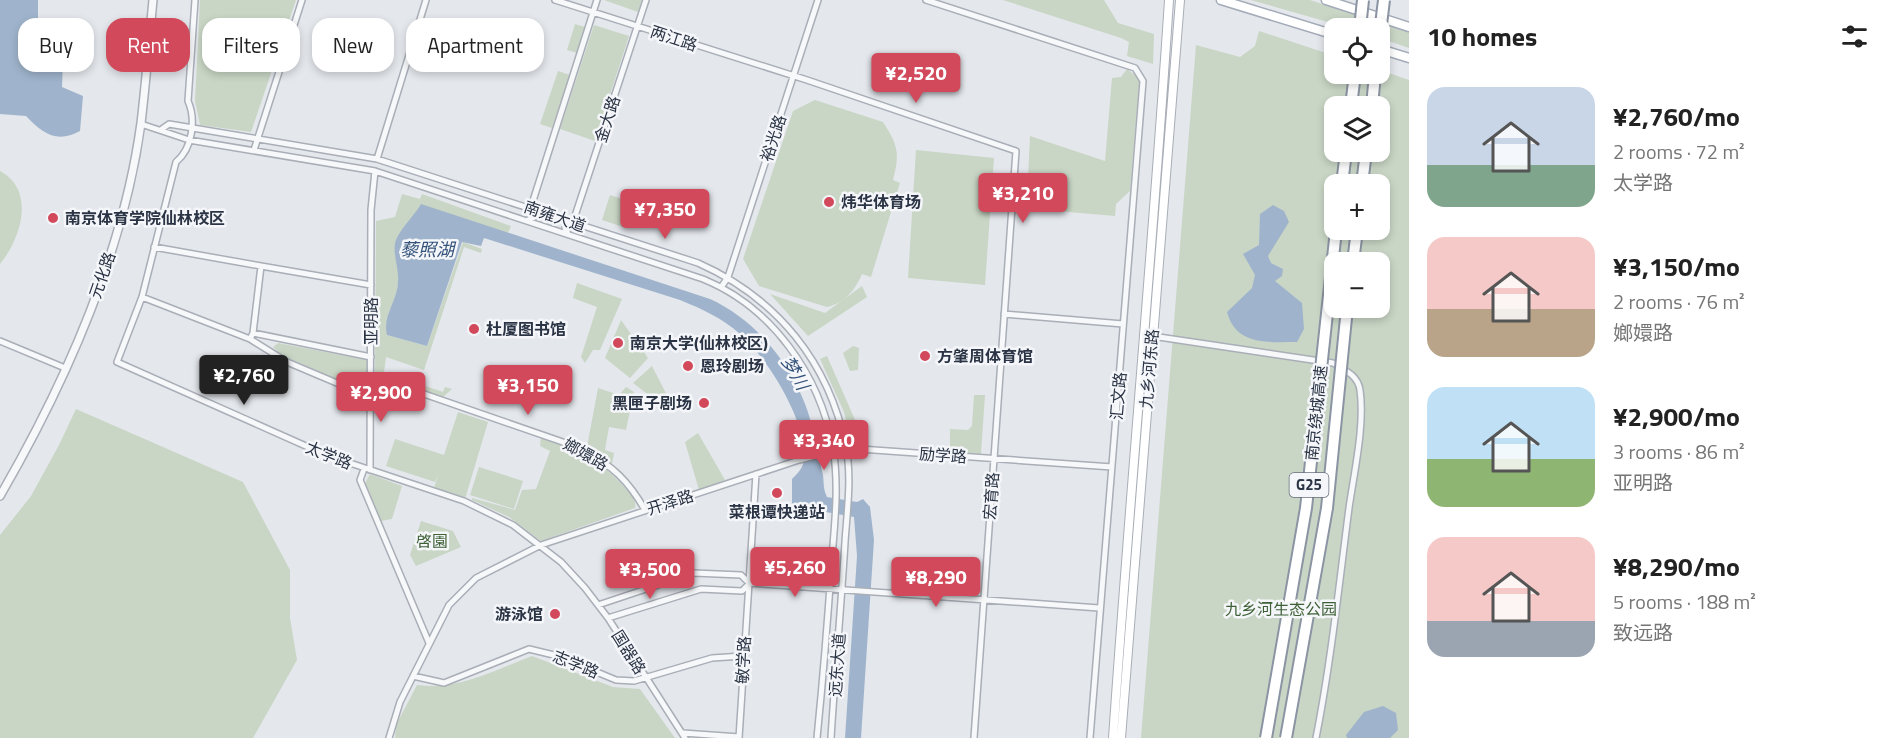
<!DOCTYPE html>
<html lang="en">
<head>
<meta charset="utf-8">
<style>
	:root { --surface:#fff; --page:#f6f6f6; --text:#222; --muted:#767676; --accent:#d1495b }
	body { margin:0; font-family:"Titillium Web","Noto Sans SC",sans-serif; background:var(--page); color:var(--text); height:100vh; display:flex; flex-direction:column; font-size:22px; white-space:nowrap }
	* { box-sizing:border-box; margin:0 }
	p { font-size:20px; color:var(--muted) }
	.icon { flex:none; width:33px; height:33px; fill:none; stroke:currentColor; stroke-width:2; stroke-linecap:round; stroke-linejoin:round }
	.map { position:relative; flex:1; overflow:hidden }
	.drawer { display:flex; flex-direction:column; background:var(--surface); width:480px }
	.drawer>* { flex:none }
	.banner { position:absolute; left:18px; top:18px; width:570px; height:54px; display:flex; gap:12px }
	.fabs { position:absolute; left:1324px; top:18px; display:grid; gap:12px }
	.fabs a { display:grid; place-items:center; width:66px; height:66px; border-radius:12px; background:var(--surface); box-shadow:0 3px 9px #0003; font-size:30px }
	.price { position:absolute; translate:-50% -51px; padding:0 14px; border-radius:6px; background:var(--accent); color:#fff; font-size:20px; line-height:39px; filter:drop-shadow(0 2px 3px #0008) }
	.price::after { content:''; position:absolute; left:50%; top:36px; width:18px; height:14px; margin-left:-9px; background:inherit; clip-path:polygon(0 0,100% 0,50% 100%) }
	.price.selected { background:#222; color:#fff }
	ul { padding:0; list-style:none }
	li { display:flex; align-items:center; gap:18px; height:150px; padding:0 18px }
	li span { display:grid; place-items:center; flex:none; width:168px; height:120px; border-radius:18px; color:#555 }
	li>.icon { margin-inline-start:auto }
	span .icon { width:72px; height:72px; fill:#fffc; stroke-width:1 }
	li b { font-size:26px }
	h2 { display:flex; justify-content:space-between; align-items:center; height:72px; padding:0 18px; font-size:26px }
	.tag { padding:0 21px; border-radius:18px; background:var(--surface); box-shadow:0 3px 9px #0003; font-size:21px; line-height:54px }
	.tag.selected { background:var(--accent); color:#fff }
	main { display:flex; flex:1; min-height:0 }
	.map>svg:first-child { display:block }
	.green { fill:#c9d6c5; fill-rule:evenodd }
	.water { fill:#9fb4cc }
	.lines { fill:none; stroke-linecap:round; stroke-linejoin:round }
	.minor-casing { stroke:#a9aeb7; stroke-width:8 }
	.tertiary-casing { stroke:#a9aeb7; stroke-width:10 }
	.secondary-casing { stroke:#a9aeb7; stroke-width:10 }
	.primary-casing { stroke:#a3abb8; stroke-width:11 }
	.motorway-casing { stroke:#8b94a3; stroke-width:14 }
	.minor { stroke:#f7f8fa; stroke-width:5 }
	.tertiary { stroke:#f7f8fa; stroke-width:7 }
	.secondary { stroke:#fff; stroke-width:8 }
	.primary { stroke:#fff; stroke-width:8 }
	.motorway { stroke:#fff; stroke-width:10 }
	.motorway-bridge-casing { stroke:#8b94a3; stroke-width:14; stroke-linecap:butt }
	.motorway-bridge { stroke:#fff; stroke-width:10 }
	.poi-dot { fill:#d1495b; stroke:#f4f6f9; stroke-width:2 }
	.labels { text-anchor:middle; stroke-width:5; stroke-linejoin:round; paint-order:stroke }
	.shield { fill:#f4f6f9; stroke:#676e7b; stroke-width:1.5 }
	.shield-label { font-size:15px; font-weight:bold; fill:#2b3445 }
	.street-label { font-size:16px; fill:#2b3445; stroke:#f4f6f9 }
	.poi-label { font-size:16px; font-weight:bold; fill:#2b3445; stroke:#f4f6f9; text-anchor:start }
	.park-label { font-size:16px; fill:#3f6138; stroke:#f4f6f9 }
	.water-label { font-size:18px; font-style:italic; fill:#34527a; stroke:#f4f6f9 }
</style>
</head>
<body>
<main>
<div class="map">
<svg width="1409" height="738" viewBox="0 0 1409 738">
	<rect width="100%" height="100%" fill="#e4e7ec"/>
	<path class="green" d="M200 0H296L251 132 200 125 195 101Z
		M604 0H642L638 12Z
		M1003 0H1104L1118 23 1154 34 1153 64 1127 56 1129 42 1121 38Z
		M1251 0H1310L1409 32V48L1380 38V28H1349Z
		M575 24 585 27 577 53 567 50Z
		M594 25 629 36 595 141 560 129Z
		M1259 31 1335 56V74H1380V70L1409 80V738H1141L1196 45 1240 57 1255 46ZM1335 106H1380V152H1335ZM1335 184H1380V230H1335ZM1335 262H1380V308H1335Z
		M1127 69 1139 78V85L1130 191 1116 204 1115 216 1057 211V182L1028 179 1030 136 1105 161 1112 78 1121 77Z
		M558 71 570 75 552 128 540 124Z
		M815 100 883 122C898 145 900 153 893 180L900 183 871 277 862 274C855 290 845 303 827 307L759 286 743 259 793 111Z
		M916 150 994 158 985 285 908 278Z
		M0 171C37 191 20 240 0 264Z
		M402 194 420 199 422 194 511 226 508 233 421 205 400 235 398 282 396 299 389 311 387 335 427 346 463 242 482 249 481 253 464 247 424 370 386 357 384 372 443 392 445 387 452 389 443 397 375 374 376 221 395 217Z
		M610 195 634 203 626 228 602 220Z
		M577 283 622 299 600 350H593L585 363 581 357 597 307 573 298Z
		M862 286 867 297 808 336 770 294 825 313Z
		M621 320 648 358 630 378 605 358Z
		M278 343 367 360V386L360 389 283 356 273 347Z
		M853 346 859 348 858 370 850 371 843 353Z
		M827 356 856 422 860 421V445L852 444 844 412 820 359Z
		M652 366 674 409 671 412 633 383Z
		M626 387 634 392 626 430 609 427 605 450 614 453 612 464 587 447 598 388 619 395Z
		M974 395H985L981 454 950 451V429L968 430 972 426Z
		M76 409 243 482 290 570V618L297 660 253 738H0V535L31 496 59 445Z
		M458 412 488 422 465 499 434 488 438 475 435 482 386 466 395 439 444 455Z
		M698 433 725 480 699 490 685 442Z
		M541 436C574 449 602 461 625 488 630 494 637 499 635 508L541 541 509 517 472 500V498L515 510 522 490 536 489 550 451 540 446Z
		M479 467 523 481 514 509 470 495Z
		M370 474 402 486 392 519 381 521 365 483Z
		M421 521 453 531 461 547 416 566 410 555Z
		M532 656 613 687 640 689 675 738H395L396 725 417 685C458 691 495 670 532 656Z"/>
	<path class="water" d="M0 0H38V18L64 33 62 87 83 96 80 131C57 144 42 133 26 116L0 114Z
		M421 204 710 299C761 322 801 376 813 430 816 445 819 460 823 475 824 483 823 489 827 497L857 502 863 499 870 507 874 540 861 738H845L857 556 854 517 792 506V479C798 473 803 468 804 460 808 423 767 357 740 334 722 318 702 309 680 300L484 238 481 246 462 242 427 346 387 335C382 315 398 301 398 281 399 269 393 255 395 243 398 231 414 216 421 204Z
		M1273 205 1284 211 1289 222 1268 256 1271 263 1283 269 1282 276 1275 281 1302 303 1304 329 1297 342C1268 342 1236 346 1227 312L1252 288 1255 275 1243 254 1259 245 1260 214Z
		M1383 706 1396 713 1398 730 1390 738H1347L1346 735 1364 712Z"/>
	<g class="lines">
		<g class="minor-casing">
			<path id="minor" d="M195 0 188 101C196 119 193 148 176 162L142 297 117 362 326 455 464 501 513 525 561 562 585 588 608 618 685 738
				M555 0 807 80 1016 151 974 738
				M926 0 1135 68 1143 81 1090 738
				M141 124 189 140 375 171 703 279C772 307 820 375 833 448 839 484 835 521 832 557 828 617 823 678 817 738
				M162 129 169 124 377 159 698 263C777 298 829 362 846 447 852 478 847 511 845 542 841 608 835 673 831 738
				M254 150 302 0
				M377 159 426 0
				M528 220 533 218 531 207 597 0
				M568 234 565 228 573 222 646 0
				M154 247 261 266
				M722 286 728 277 818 0
				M142 297 250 339 253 333 371 357
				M1004 314 1123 324
				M253 333 261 266 371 285
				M1152 336 1333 363C1344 370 1358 375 1360 390 1365 425 1354 473 1349 508 1339 585 1331 662 1316 738
				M250 339 287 362 370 397
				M0 341 65 368
				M372 376 583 449C613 467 628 480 645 510
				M364 469 360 480 429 643
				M370 470 371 210 375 171
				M598 605 694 573 741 575 749 583 1099 608
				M608 618 701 589 742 591 749 584
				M413 676 444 683 529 649 558 656 616 680 634 681 712 658 743 656
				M683 733 739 737
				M389 738 400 702 449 605 476 578 541 545 799 460 846 448 1112 467
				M739 738 756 474"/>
		</g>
		<g class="tertiary-casing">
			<path id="tertiary" d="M0 496C66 382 123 255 141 123 146 82 149 41 153 0"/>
		</g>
		<g class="secondary-casing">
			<path id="secondary" d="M1113 738C1130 492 1153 246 1169 0
				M1121 738 1180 0"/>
		</g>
		<g class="primary-casing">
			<path id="primary" d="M1221 0 1335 35
				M1326 0 1409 27
				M1380 49 1409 58"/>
		</g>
		<g class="motorway-casing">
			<path id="motorway" d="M1351 106 1355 74
				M1372 106 1375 74
				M1342 184 1346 152
				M1362 184 1366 152
				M1353 262 1357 230"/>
		</g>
		<use href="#minor" class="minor"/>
		<use href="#tertiary" class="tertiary"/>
		<use href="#secondary" class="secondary"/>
		<use href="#primary" class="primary"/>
		<use href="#motorway" class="motorway"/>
		<g class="motorway-bridge-casing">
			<path id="motorway-bridge" d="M1360 28 1363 0
				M1380 33 1384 0
				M1266 738 1306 508 1336 230
				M1286 738 1327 508 1347 308"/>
		</g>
		<use href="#motorway-bridge" class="motorway-bridge"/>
	</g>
	<g class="poi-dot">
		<circle cx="829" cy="202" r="6"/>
		<circle cx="53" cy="218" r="6"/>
		<circle cx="474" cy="329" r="6"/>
		<circle cx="618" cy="343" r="6"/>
		<circle cx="925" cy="356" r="6"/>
		<circle cx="688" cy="366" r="6"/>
		<circle cx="704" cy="403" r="6"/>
		<circle cx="777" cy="493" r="6"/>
		<circle cx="555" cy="614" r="6"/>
	</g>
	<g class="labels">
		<rect class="shield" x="1289.5" y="473" width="39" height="24" rx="4.5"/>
		<g class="shield-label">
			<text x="1309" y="490">G25</text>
		</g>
		<g class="street-label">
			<text transform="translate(674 38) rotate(18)" y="6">两江路</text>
			<text transform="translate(607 119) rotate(-72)" y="6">金大路</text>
			<text transform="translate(773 138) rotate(-72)" y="6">裕光路</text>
			<text transform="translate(555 216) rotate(19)" y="6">南雍大道</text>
			<text transform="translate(102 275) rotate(-71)" y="6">元化路</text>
			<text transform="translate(371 321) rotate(-90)" y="6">亚明路</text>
			<text transform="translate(1149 369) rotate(-85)" y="6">九乡河东路</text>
			<text transform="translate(1118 396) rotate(-85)" y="6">汇文路</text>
			<text transform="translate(1316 413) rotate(-84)" y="6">南京绕城高速</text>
			<text transform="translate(586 454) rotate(29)" y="6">嫏嬛路</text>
			<text transform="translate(329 455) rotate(22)" y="6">太学路</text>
			<text transform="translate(943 455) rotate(4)" y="6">励学路</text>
			<text transform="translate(991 496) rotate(-86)" y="6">宏育路</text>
			<text transform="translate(670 502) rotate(-18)" y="6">开泽路</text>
			<text transform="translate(629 652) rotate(58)" y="6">国器路</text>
			<text transform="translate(743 660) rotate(-87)" y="6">敏学路</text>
			<text transform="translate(576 664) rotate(22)" y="6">志学路</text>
			<text transform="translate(837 665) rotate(-86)" y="6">远东大道</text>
		</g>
		<g class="poi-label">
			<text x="841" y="208">炜华体育场</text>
			<text x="65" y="224">南京体育学院仙林校区</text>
			<text x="486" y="335">杜厦图书馆</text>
			<text x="630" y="349">南京大学(仙林校区)</text>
			<text x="937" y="362">方肇周体育馆</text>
			<text x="700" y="372">恩玲剧场</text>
			<text x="692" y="409" text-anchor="end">黑匣子剧场</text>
			<text x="777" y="518" text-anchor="middle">菜根谭快递站</text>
			<text x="543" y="620" text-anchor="end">游泳馆</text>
		</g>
		<g class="park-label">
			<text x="432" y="547">啓園</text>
			<text x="1281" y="615">九乡河生态公园</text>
		</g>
		<g class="water-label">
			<text x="427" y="256">藜照湖</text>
			<text transform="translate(795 373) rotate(60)" y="6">梦川</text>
		</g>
	</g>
</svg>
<div class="fabs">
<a><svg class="icon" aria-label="locate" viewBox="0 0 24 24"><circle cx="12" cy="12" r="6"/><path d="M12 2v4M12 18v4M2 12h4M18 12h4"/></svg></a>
<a><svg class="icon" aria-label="layers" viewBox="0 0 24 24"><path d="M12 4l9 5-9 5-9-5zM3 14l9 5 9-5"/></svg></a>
<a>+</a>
<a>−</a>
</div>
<b class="price" style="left:916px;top:104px">¥2,520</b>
<b class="price" style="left:1023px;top:224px">¥3,210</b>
<b class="price" style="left:665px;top:240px">¥7,350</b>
<b class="price selected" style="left:244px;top:406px">¥2,760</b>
<b class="price" style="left:528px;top:416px">¥3,150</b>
<b class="price" style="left:381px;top:423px">¥2,900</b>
<b class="price" style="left:824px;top:471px">¥3,340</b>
<b class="price" style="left:795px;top:598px">¥5,260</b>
<b class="price" style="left:650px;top:600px">¥3,500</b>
<b class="price" style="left:936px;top:608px">¥8,290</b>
<div class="banner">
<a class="tag">Buy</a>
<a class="tag selected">Rent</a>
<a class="tag">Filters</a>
<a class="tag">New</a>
<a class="tag">Apartment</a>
</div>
</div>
<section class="drawer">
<h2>10 homes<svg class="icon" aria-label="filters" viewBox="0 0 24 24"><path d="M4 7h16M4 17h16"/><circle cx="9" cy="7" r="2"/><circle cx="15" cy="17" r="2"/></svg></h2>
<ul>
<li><span style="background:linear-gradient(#c9d6e8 65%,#7fa58c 0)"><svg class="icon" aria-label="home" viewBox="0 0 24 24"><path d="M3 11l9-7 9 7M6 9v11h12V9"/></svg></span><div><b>¥2,760/mo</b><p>2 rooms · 72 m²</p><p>太学路</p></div></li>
<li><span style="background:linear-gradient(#f6c9c9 60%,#b9a48a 0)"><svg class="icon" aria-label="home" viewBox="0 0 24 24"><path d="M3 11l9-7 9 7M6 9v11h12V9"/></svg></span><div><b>¥3,150/mo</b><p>2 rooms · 76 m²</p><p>嫏嬛路</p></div></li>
<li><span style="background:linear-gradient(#bfe0f5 60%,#8fb573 0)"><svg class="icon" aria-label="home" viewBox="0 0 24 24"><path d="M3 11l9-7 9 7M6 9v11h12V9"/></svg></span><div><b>¥2,900/mo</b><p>3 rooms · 86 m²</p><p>亚明路</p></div></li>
<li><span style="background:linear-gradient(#f6c9c9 70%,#9aa5b1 0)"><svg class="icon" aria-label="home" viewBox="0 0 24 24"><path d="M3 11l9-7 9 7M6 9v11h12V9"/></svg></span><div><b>¥8,290/mo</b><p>5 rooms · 188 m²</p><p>致远路</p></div></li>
</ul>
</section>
</main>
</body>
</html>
